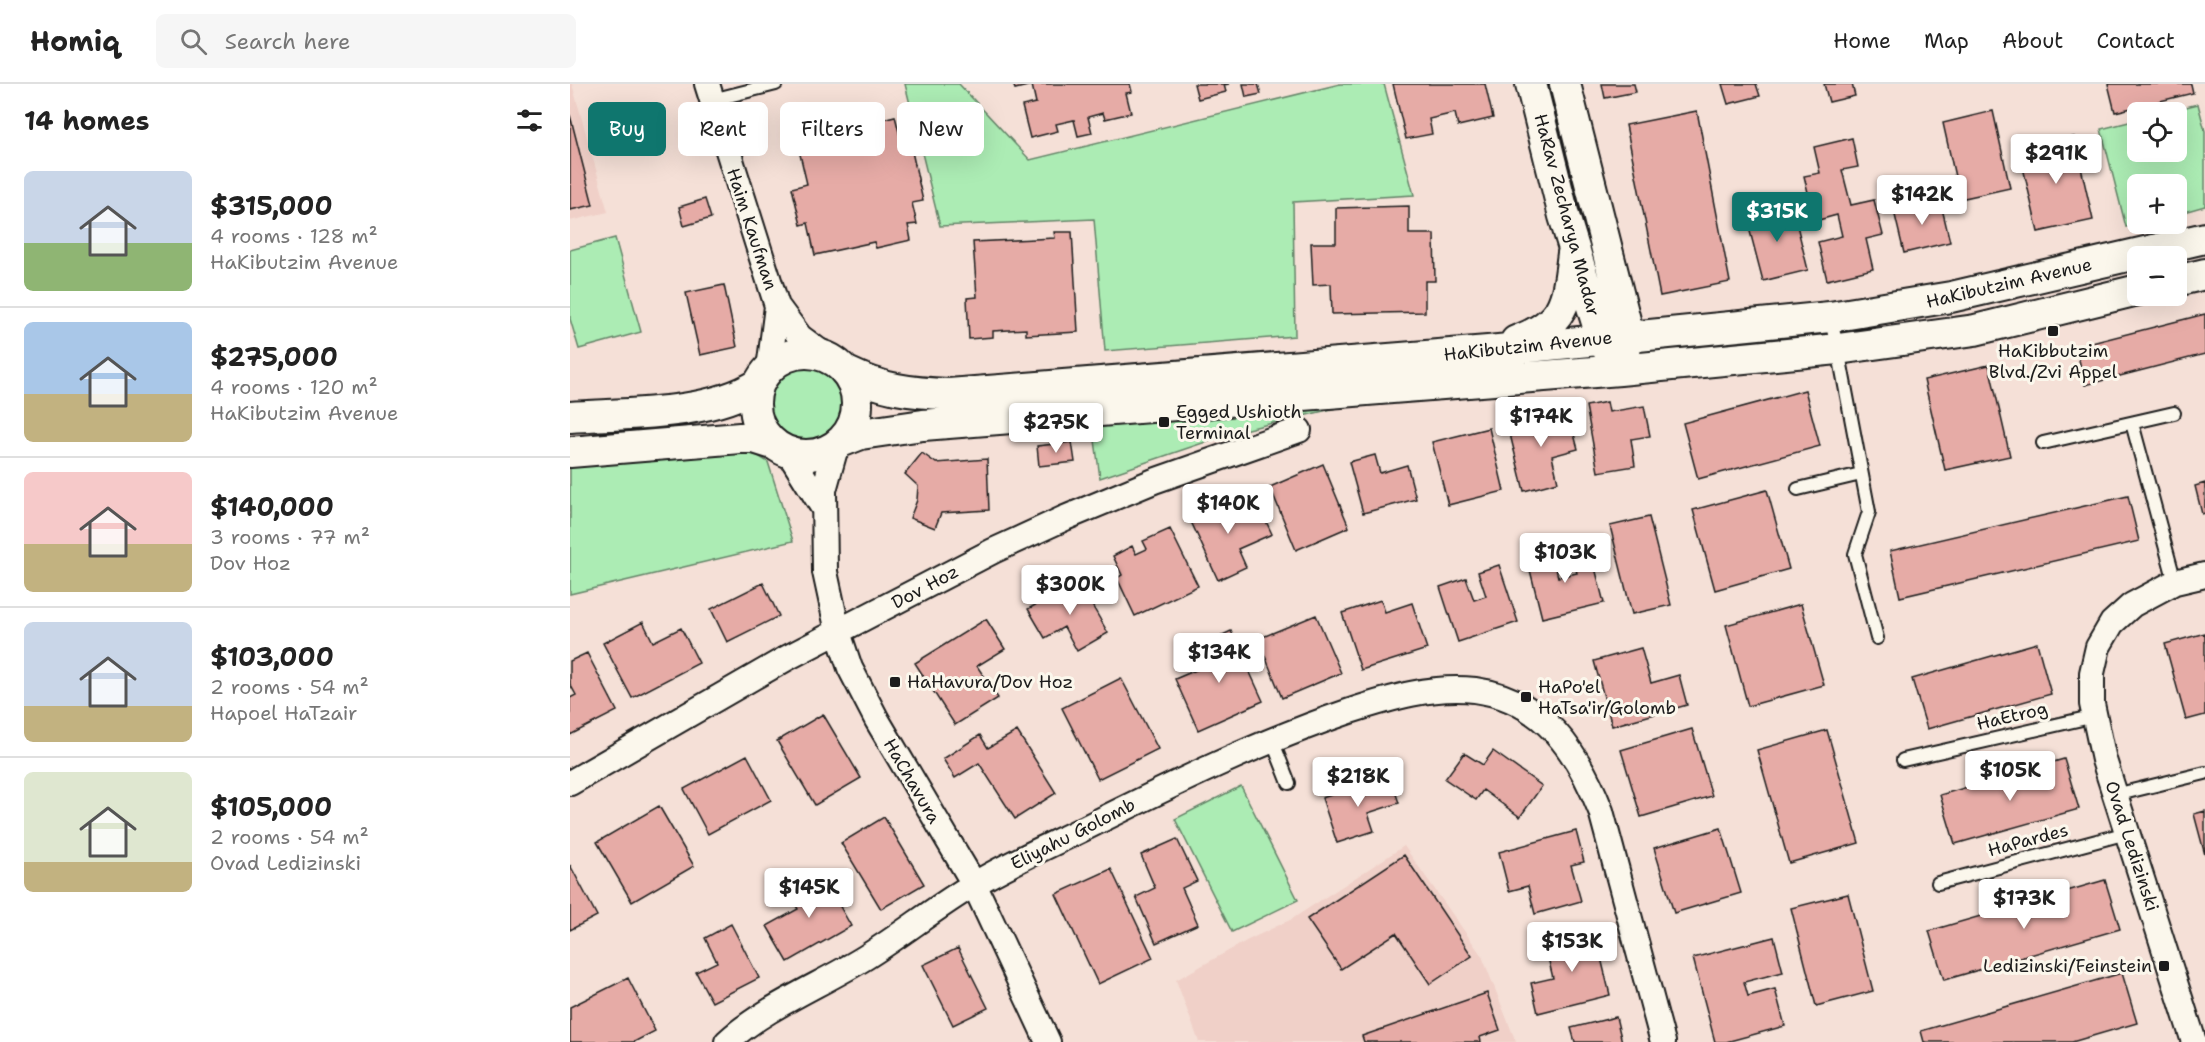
<!DOCTYPE html>
<html lang="en">
<head>
<meta charset="utf-8">
<style>
	:root { --surface:#fff; --page:#f6f6f6; --text:#222; --muted:#767676; --line:#e0e0e0; --accent:#0f766e }
	body { margin:0; font-family:"Shantell Sans",sans-serif; background:var(--page); color:var(--text); height:100vh; display:flex; flex-direction:column; font-size:22px; white-space:nowrap }
	* { box-sizing:border-box; margin:0 }
	p { font-size:20px; color:var(--muted) }
	.icon { flex:none; width:33px; height:33px; fill:none; stroke:currentColor; stroke-width:2; stroke-linecap:round; stroke-linejoin:round }
	.map { position:relative; flex:1; overflow:hidden }
	.panel { display:flex; flex-direction:column; background:var(--surface); width:570px }
	.panel>* { flex:none }
	.top-card { position:absolute; left:18px; top:18px; width:570px; height:54px; display:flex; gap:12px }
	.buttons { position:absolute; left:1557px; top:18px; display:grid; gap:12px }
	.buttons a { display:grid; place-items:center; width:60px; height:60px; border-radius:9px; background:var(--surface); box-shadow:0 6px 24px #0002; font-size:30px }
	.price { position:absolute; translate:-50% -51px; padding:0 14px; border-radius:6px; background:#fff; color:#222; font-size:20px; line-height:39px; filter:drop-shadow(0 2px 3px #0008) }
	.price::after { content:''; position:absolute; left:50%; top:36px; width:18px; height:14px; margin-left:-9px; background:inherit; clip-path:polygon(0 0,100% 0,50% 100%) }
	.price.current { background:var(--accent); color:#fff }
	ul { padding:0; list-style:none }
	li { display:flex; align-items:center; gap:18px; height:150px; padding:0 24px }
	li+li { border-top:2px solid var(--line) }
	li span { display:grid; place-items:center; flex:none; width:168px; height:120px; border-radius:9px; color:#555 }
	li>.icon { margin-inline-start:auto }
	span .icon { width:72px; height:72px; fill:#fffc; stroke-width:1 }
	li b { font-size:26px }
	h2 { display:flex; justify-content:space-between; align-items:center; height:72px; padding:0 24px; font-size:26px }
	.chip { padding:0 21px; border-radius:9px; background:var(--surface); box-shadow:0 6px 24px #0002; font-size:21px; line-height:54px }
	.chip.current { background:var(--accent); color:#fff }
	header { display:flex; align-items:center; gap:36px; box-sizing:border-box; height:84px; padding:0 30px; background:var(--surface); border-bottom:2px solid var(--line) }
	header strong { font-size:28px }
	nav { display:flex; gap:33px; margin-inline-start:auto; font-size:21px }
	.search { width:420px; height:54px; background:var(--page); display:flex; align-items:center; gap:15px; box-sizing:border-box; padding:0 21px; border-radius:9px; color:var(--muted); font-size:22px }
	main { display:flex; flex:1; min-height:0 }
	.map>svg:first-child { display:block }
	.built { fill:#f0d0c8 }
	.green { fill:#acecb4; stroke:#648468; stroke-width:1.5 }
	.building { fill:#e6aba6; stroke:#1c1c1c; stroke-width:1.5 }
	.lines { fill:none; stroke-linecap:round; stroke-linejoin:round }
	.service-casing { stroke:#1c1c1c; stroke-width:16 }
	.minor-casing { stroke:#1c1c1c; stroke-width:28 }
	.tertiary-casing { stroke:#1c1c1c; stroke-width:34 }
	.service { stroke:#fbf7ec; stroke-width:12 }
	.minor { stroke:#fbf7ec; stroke-width:24 }
	.tertiary { stroke:#fbf7ec; stroke-width:30 }
	.poi-dot { fill:#1c1c1c; stroke:#fbf7ec; stroke-width:2 }
	.labels { text-anchor:middle; stroke-width:6; stroke-linejoin:round; paint-order:stroke }
	.street-label { font-size:18px; fill:#1c1c1c; stroke:#fbf7ec }
	.poi-label { font-size:18px; fill:#1c1c1c; stroke:#fbf7ec; text-anchor:start }
</style>
</head>
<body>
<header>
<strong>Homiq</strong>
<div class="search"><svg class="icon" aria-label="search" viewBox="0 0 24 24"><circle cx="10" cy="10" r="6"/><path d="M15 15l6 6"/></svg>Search here</div>
<nav><a>Home</a><a>Map</a><a>About</a><a>Contact</a></nav>
</header>
<main>
<section class="panel">
<h2>14 homes<svg class="icon" aria-label="filters" viewBox="0 0 24 24"><path d="M4 7h16M4 17h16"/><circle cx="9" cy="7" r="2"/><circle cx="15" cy="17" r="2"/></svg></h2>
<ul>
<li><span style="background:linear-gradient(#c9d6e8 60%,#8fb573 0)"><svg class="icon" aria-label="home" viewBox="0 0 24 24"><path d="M3 11l9-7 9 7M6 9v11h12V9"/></svg></span><div><b>$315,000</b><p>4 rooms · 128 m²</p><p>HaKibutzim Avenue</p></div></li>
<li><span style="background:linear-gradient(#a9c7e8 60%,#c2b280 0)"><svg class="icon" aria-label="home" viewBox="0 0 24 24"><path d="M3 11l9-7 9 7M6 9v11h12V9"/></svg></span><div><b>$275,000</b><p>4 rooms · 120 m²</p><p>HaKibutzim Avenue</p></div></li>
<li><span style="background:linear-gradient(#f6c9c9 60%,#c2b280 0)"><svg class="icon" aria-label="home" viewBox="0 0 24 24"><path d="M3 11l9-7 9 7M6 9v11h12V9"/></svg></span><div><b>$140,000</b><p>3 rooms · 77 m²</p><p>Dov Hoz</p></div></li>
<li><span style="background:linear-gradient(#c9d6e8 70%,#c2b280 0)"><svg class="icon" aria-label="home" viewBox="0 0 24 24"><path d="M3 11l9-7 9 7M6 9v11h12V9"/></svg></span><div><b>$103,000</b><p>2 rooms · 54 m²</p><p>Hapoel HaTzair</p></div></li>
<li><span style="background:linear-gradient(#dfe7d0 75%,#c2b280 0)"><svg class="icon" aria-label="home" viewBox="0 0 24 24"><path d="M3 11l9-7 9 7M6 9v11h12V9"/></svg></span><div><b>$105,000</b><p>2 rooms · 54 m²</p><p>Ovad Ledizinski</p></div></li>
</ul>
</section>
<div class="map">
<svg width="1635" height="958" viewBox="0 0 1635 958">
	<rect width="100%" height="100%" fill="#f5e0d7"/>
	<filter id="ink" filterUnits="userSpaceOnUse"><feTurbulence type="fractalNoise" baseFrequency=".0167" numOctaves="2"/><feDisplacementMap in="SourceGraphic" scale="12" xChannelSelector="R" yChannelSelector="G"/><feConvolveMatrix kernelMatrix="1 2 1 2 8 2 1 2 1" color-interpolation-filters="sRGB"/></filter>
	<g filter="url(#ink)">
		<path class="built" d="M0 0H2L38 128 0 137Z
			M834 762 912 872 946 958H629L606 896 678 856 722 835Z"/>
		<path class="green" d="M335 0H389L460 76 770 0H814L844 111 723 118 725 252 535 267 524 135 370 142Z
			M1628 20 1635 47V122L1607 130 1606 100H1568L1569 140 1556 143 1531 45 1567 36 1568 68H1606V28H1596Z
			M45 154 71 248 9 265 0 235V166Z
			M200 320a36 36 0 1 1 72 0a36 36 0 1 1-72 0Z
			M779 321 665 348 530 394 523 341Z
			M180 367 198 378 223 457 0 510V380Z
			M671 702 728 816 662 848 605 735Z"/>
		<path class="building" d="M443 0H560L562 8 556 9 561 29 535 35 533 29 518 33 522 49 508 52 504 36 486 40 488 47 460 54 452 22 466 19 462 1 445 5Z
			M624 0H659L654 1 656 8 628 15Z
			M673 0H688L691 10 676 13Z
			M823 0H915L923 34 888 42 885 29 859 35 862 50 836 55Z
			M1032 0H1064L1066 8 1035 14Z
			M1152 0H1186L1190 12 1158 20Z
			M1254 0H1282L1285 12 1259 18Z
			M1538 0H1621L1623 9 1545 28Z
			M1127 27 1160 198 1090 212 1056 41Z
			M1423 27 1440 104 1390 115 1373 39Z
			M0 31 23 121 0 126Z
			M325 32 331 56 339 54 353 117 342 119 347 140 338 141 341 156 306 164 304 158 245 171 238 139 231 141 222 104 237 100 229 66 270 57 267 46Z
			M1504 53 1523 136 1468 148 1449 66Z
			M1282 54 1288 83 1272 86 1281 121 1304 116 1313 151 1296 155 1303 185 1257 196 1248 158 1272 152 1267 131 1245 137 1234 92 1250 89 1244 63Z
			M135 115 141 134 114 142 109 123Z
			M1370 116 1380 158 1334 169 1324 127Z
			M1222 121 1238 186 1193 197 1176 132Z
			M839 122V150H864L865 197H855V228L762 230 761 200 743 201 741 159H766V124Z
			M484 148H502L508 248 456 251V245L423 247V253L399 255 397 214 407 213 403 158 485 154Z
			M154 201 167 263 130 271 116 209Z
			M1635 230V270L1515 301 1506 263Z
			M1419 281 1440 372 1375 386 1354 296Z
			M1235 306 1250 362 1128 395 1113 339Z
			M1037 318 1039 328 1074 322 1080 352 1061 355 1065 382 1028 388 1016 322Z
			M998 328 1008 365 982 372 988 398 954 407 938 342Z
			M919 344 934 407 878 421 862 358Z
			M502 358 505 378 469 382 467 362Z
			M352 369 366 379 417 375 419 426 371 429 365 444 340 434 347 416 348 402 335 390Z
			M805 371 810 389 837 381 846 415 793 429 779 378Z
			M753 380 779 443 726 466 700 403Z
			M1635 399V429L1632 430 1625 402Z
			M1197 406 1219 485 1145 506 1123 426Z
			M1558 412 1569 457 1330 513 1320 467Z
			M650 416 657 432 687 418 702 450 668 465 676 483 648 496 618 431Z
			M1079 433 1101 521 1062 530 1040 442Z
			M600 445 628 502 565 532 547 494 552 491 543 472 562 462 566 470 577 465 573 457Z
			M1020 464 1034 519 972 534 957 474 982 467 988 493 1007 489 1001 468Z
			M929 481 948 538 888 558 870 503 896 494 904 516 916 512 908 488Z
			M508 497 538 549 507 567 494 543 475 554 458 525Z
			M193 499 209 532 157 558 141 525Z
			M811 516 815 528 842 519 857 565 791 586 772 529Z
			M1231 520 1254 601 1178 622 1156 541Z
			M746 531 771 589 712 614 688 555Z
			M416 535 435 565 407 582 428 614 385 641 345 579Z
			M73 538 83 558 111 544 129 579 62 614 33 559Z
			M661 547 693 617 628 646 605 595 640 580 631 561Z
			M1635 549V631L1616 636 1595 560Z
			M1467 559 1481 610 1357 645 1342 595Z
			M1071 564 1081 599 1109 591 1117 621 1042 642 1024 577Z
			M17 569 47 627 0 651V614L6 611 0 600V577Z
			M551 594 588 665 528 695 492 624Z
			M253 630 291 694 245 721 207 657Z
			M1122 645 1142 712 1071 733 1051 666Z
			M1257 646 1289 759 1219 779 1187 666Z
			M447 647 486 709 445 735 409 679 385 694 373 675 410 651 418 664Z
			M923 667 972 702 950 733 913 706 906 716 875 695 894 669 913 681Z
			M177 671 201 716 138 750 114 705Z
			M1494 675 1509 725 1385 760 1370 711Z
			M820 692 829 719 798 729 804 747 767 759 752 714Z
			M89 722 124 782 62 818 27 758Z
			M1635 727V771L1624 730Z
			M314 733 354 800 311 825 271 759Z
			M1151 744 1171 809 1104 829 1084 764Z
			M1006 747 1014 778 1001 781 1011 817 965 830 958 802 939 807 929 768Z
			M607 755 627 797 612 804 628 840 586 859 566 813 585 804 571 771Z
			M834 771 902 872 860 900 826 849 771 885 737 835Z
			M0 781 27 832 0 846Z
			M541 785 583 874 528 900 486 810Z
			M251 789 281 842 218 878 197 842 228 825 218 808Z
			M1535 796 1550 845 1374 896 1359 847Z
			M1278 810 1303 907 1246 922 1221 824Z
			M161 840 189 894 142 918 126 888 147 878 135 854Z
			M1024 845 1040 911 968 929 961 899 983 894 974 857Z
			M1204 853 1213 888 1174 898 1178 912 1205 905 1215 942 1156 958H1145L1123 874Z
			M388 864 418 924 383 941 353 881Z
			M1552 889 1567 939 1502 958H1354L1351 947Z
			M58 894 85 947 64 958H0V923Z
			M917 909 930 946 910 953 911 958H794L792 952Z
			M1046 933 1052 958H1005L1001 944Z"/>
		<g class="lines">
			<g class="service-casing">
				<path id="service" d="M142 16 206 0
					M1260 234 1268 265 1299 428 1285 470 1307 554
					M1562 339 1605 498
					M1473 359 1604 329
					M1228 405 1291 390
					M702 656 719 699
					M1333 676 1525 632
					M1545 711 1635 689
					M1368 799 1557 749"/>
			</g>
			<g class="minor-casing">
				<path id="minor" d="M137 0 207 222 230 253 257 273
					M199 285 207 222
					M266 363 254 406 255 488 268 548 280 584 307 636 404 800 478 958
					M219 369 252 422
					M0 699 217 574 423 467 495 434 584 397 729 346
					M157 958C193 924 253 900 296 873 333 850 366 823 403 801 439 779 479 762 517 743 603 700 689 658 780 627 820 614 863 601 905 606 973 615 1008 668 1031 727L1093 958
					M1624 958 1534 676 1522 620V589L1528 563 1542 539 1562 521 1605 498 1635 491"/>
			</g>
			<g class="tertiary-casing">
				<path id="tertiary" d="M961 0 994 132 1032 255 1042 273
					M995 0 1059 252 1054 271
					M1606 197 1635 190
					M946 257C996 239 997 217 1003 169
					M185 320a51 51 0 1 1 102 0a51 51 0 1 1-102 0Z
					M277 288C312 305 340 309 379 310L918 267 1260 233 1381 213 1635 154
					M0 333C60 329 138 332 189 300
					M273 357 291 350 353 341 1050 286 1268 265 1405 246 1568 206
					M0 368 170 354H184L203 360"/>
			</g>
			<use href="#service" class="service"/>
			<use href="#minor" class="minor"/>
			<use href="#tertiary" class="tertiary"/>
		</g>
	</g>
	<g class="poi-dot">
		<rect x="1477" y="241" width="12" height="12" rx="3"/>
		<rect x="588" y="332" width="12" height="12" rx="3"/>
		<rect x="319" y="592" width="12" height="12" rx="3"/>
		<rect x="950" y="607" width="12" height="12" rx="3"/>
		<rect x="1588" y="876" width="12" height="12" rx="3"/>
	</g>
	<g class="labels">
		<g class="street-label">
			<text transform="translate(997 131) rotate(75)" y="6">HaRav Zecharya Madar</text>
			<text transform="translate(182 145) rotate(72)" y="6">Haim Kaufman</text>
			<text transform="translate(1439 199) rotate(-13)" y="6">HaKibutzim Avenue</text>
			<text transform="translate(958 262) rotate(-6)" y="6">HaKibutzim Avenue</text>
			<text transform="translate(355 503) rotate(-28)" y="6">Dov Hoz</text>
			<text transform="translate(1442 632) rotate(-13)" y="6">HaEtrog</text>
			<text transform="translate(342 697) rotate(60)" y="6">HaChavura</text>
			<text transform="translate(503 750) rotate(-27)" y="6">Eliyahu Golomb</text>
			<text transform="translate(1458 756) rotate(-15)" y="6">HaPardes</text>
			<text transform="translate(1562 762) rotate(72)" y="6">Ovad Ledizinski</text>
		</g>
		<g class="poi-label">
			<text x="1483" y="273" text-anchor="middle">HaKibbutzim<tspan x="1483" dy="21">Blvd./Zvi Appel</tspan></text>
			<text x="606" y="334">Egged Ushioth<tspan x="606" dy="21">Terminal</tspan></text>
			<text x="337" y="604">HaHavura/Dov Hoz</text>
			<text x="968" y="609">HaPo'el<tspan x="968" dy="21">HaTsa'ir/Golomb</tspan></text>
			<text x="1582" y="888" text-anchor="end">Ledizinski/Feinstein</text>
		</g>
	</g>
</svg>
<div class="buttons">
<a><svg class="icon" aria-label="locate" viewBox="0 0 24 24"><circle cx="12" cy="12" r="6"/><path d="M12 2v4M12 18v4M2 12h4M18 12h4"/></svg></a>
<a>+</a>
<a>−</a>
</div>
<b class="price" style="left:1486px;top:101px">$291K</b>
<b class="price" style="left:1352px;top:142px">$142K</b>
<b class="price current" style="left:1207px;top:159px">$315K</b>
<b class="price" style="left:971px;top:364px">$174K</b>
<b class="price" style="left:486px;top:370px">$275K</b>
<b class="price" style="left:658px;top:451px">$140K</b>
<b class="price" style="left:995px;top:500px">$103K</b>
<b class="price" style="left:500px;top:532px">$300K</b>
<b class="price" style="left:649px;top:600px">$134K</b>
<b class="price" style="left:1440px;top:718px">$105K</b>
<b class="price" style="left:788px;top:724px">$218K</b>
<b class="price" style="left:239px;top:835px">$145K</b>
<b class="price" style="left:1454px;top:846px">$173K</b>
<b class="price" style="left:1002px;top:889px">$153K</b>
<div class="top-card">
<a class="chip current">Buy</a>
<a class="chip">Rent</a>
<a class="chip">Filters</a>
<a class="chip">New</a>
</div>
</div>
</main>
</body>
</html>
